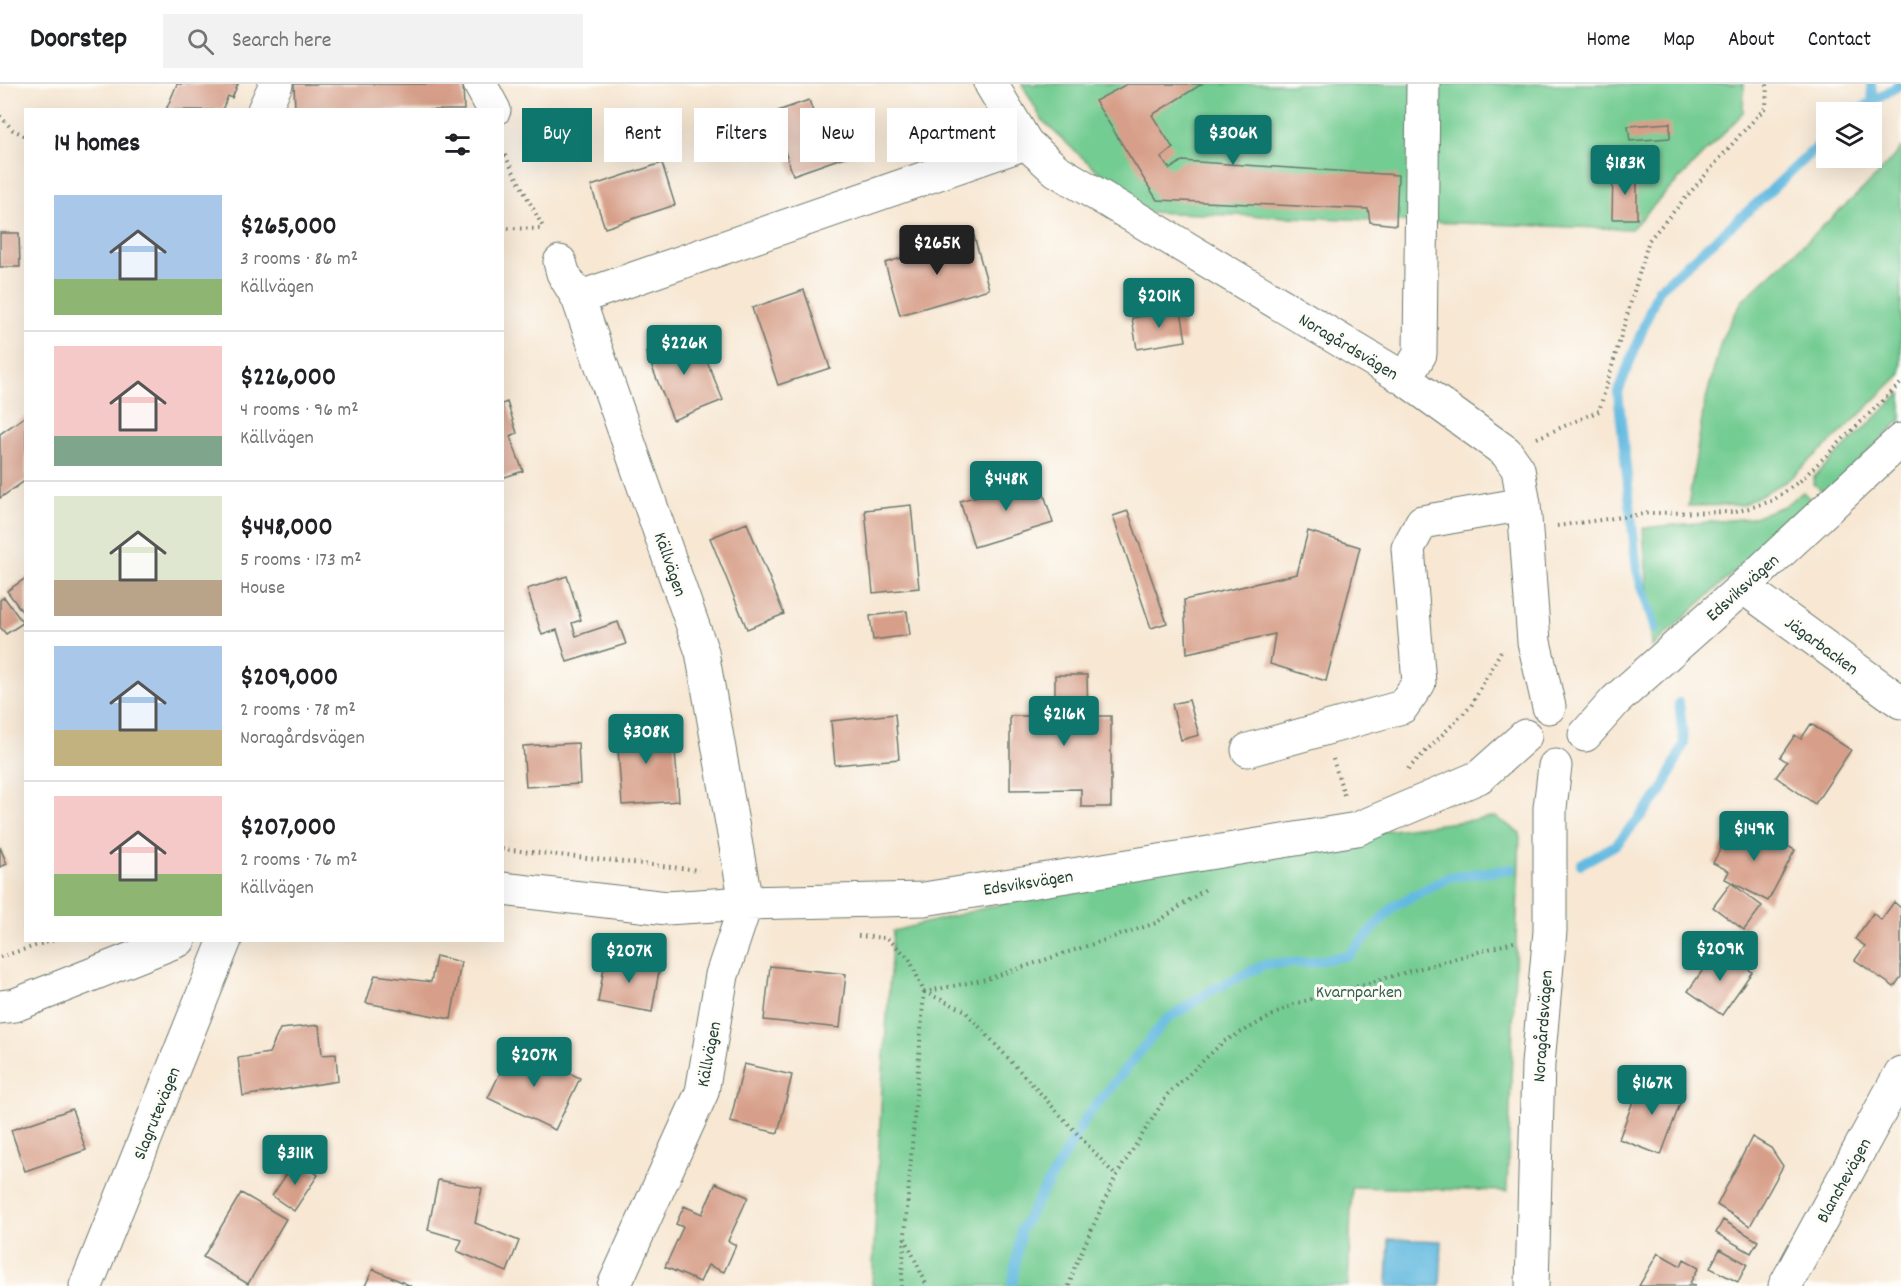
<!DOCTYPE html>
<html lang="en">
<head>
<meta charset="utf-8">
<style>
	:root { --surface:#fff; --page:#f2f2f2; --text:#202124; --muted:#757577; --line:#e0e0e0; --accent:#0f766e }
	body { margin:0; font-family:Dekko,sans-serif; background:var(--page); color:var(--text); height:100vh; display:flex; flex-direction:column; font-size:22px; white-space:nowrap }
	* { box-sizing:border-box; margin:0 }
	p { font-size:20px; color:var(--muted) }
	.icon { flex:none; width:33px; height:33px; fill:none; stroke:currentColor; stroke-width:2; stroke-linecap:round; stroke-linejoin:round }
	.map { position:relative; flex:1; overflow:hidden }
	.side { position:absolute; left:24px; top:24px; width:480px; height:834px; display:flex; flex-direction:column; background:var(--surface); border-radius:0px; box-shadow:0 6px 24px #0002 }
	.side>* { flex:none }
	.banner { position:absolute; left:522px; top:24px; width:570px; height:54px; display:flex; gap:12px }
	.controls { position:absolute; left:1816px; top:18px; display:grid; gap:12px }
	.controls a { display:grid; place-items:center; width:66px; height:66px; border-radius:0px; background:var(--surface); box-shadow:0 6px 24px #0002; font-size:30px }
	.price { position:absolute; translate:-50% -51px; padding:0 14px; border-radius:6px; background:var(--accent); color:#fff; font-size:20px; line-height:39px; filter:drop-shadow(0 2px 3px #0008) }
	.price::after { content:''; position:absolute; left:50%; top:36px; width:18px; height:14px; margin-left:-9px; background:inherit; clip-path:polygon(0 0,100% 0,50% 100%) }
	.price.on { background:#222; color:#fff }
	ul { padding:0; list-style:none }
	li { display:flex; align-items:center; gap:18px; height:150px; padding:0 30px }
	li+li { border-top:2px solid var(--line) }
	li span { display:grid; place-items:center; flex:none; width:168px; height:120px; border-radius:0px; color:#555 }
	li>.icon { margin-inline-start:auto }
	span .icon { width:72px; height:72px; fill:#fffc; stroke-width:1 }
	li b { font-size:26px }
	h2 { display:flex; justify-content:space-between; align-items:center; height:72px; padding:0 30px; font-size:26px }
	.tag { padding:0 21px; border-radius:0px; background:var(--surface); box-shadow:0 6px 24px #0002; font-size:21px; line-height:54px }
	.tag.on { background:var(--accent); color:#fff }
	header { display:flex; align-items:center; gap:36px; box-sizing:border-box; height:84px; padding:0 30px; background:var(--surface); border-bottom:2px solid var(--line) }
	header strong { font-size:28px }
	nav { display:flex; gap:33px; margin-inline-start:auto; font-size:21px }
	.search { width:420px; height:54px; background:var(--page); display:flex; align-items:center; gap:15px; box-sizing:border-box; padding:0 21px; border-radius:0px; color:var(--muted); font-size:22px }
	.map>svg:first-child { display:block }
	.green { fill:#73cc92; stroke:#498463; stroke-width:1.5 }
	.water { fill:#63bae0; stroke:#417c8a; stroke-width:1.5 }
	.lines { fill:none; stroke-linecap:round; stroke-linejoin:round }
	.stream { stroke:#63bae0; stroke-width:10 }
	.building { fill:#d79f89 }
	.minor-casing { stroke:#6b786c; stroke-width:35 }
	.path { stroke:#6b786c; stroke-width:4; stroke-dasharray:1.5 4.5; stroke-linecap:butt }
	.minor { stroke:#fff; stroke-width:33 }
	.labels { text-anchor:middle; stroke-width:6; stroke-linejoin:round; paint-order:stroke }
	.street-label { font-size:18px; fill:#1f3d34; stroke:#fdfcf7 }
	.park-label { font-size:18px; fill:#34614c; stroke:#fdfcf7 }
</style>
</head>
<body>
<header>
<strong>Doorstep</strong>
<div class="search"><svg class="icon" aria-label="search" viewBox="0 0 24 24"><circle cx="10" cy="10" r="6"/><path d="M15 15l6 6"/></svg>Search here</div>
<nav><a>Home</a><a>Map</a><a>About</a><a>Contact</a></nav>
</header>
<div class="map">
<svg width="1901" height="1202" viewBox="0 0 1901 1202">
	<rect width="100%" height="100%" fill="#fdfcf7"/>
	<filter id="ink" filterUnits="userSpaceOnUse"><feTurbulence type="fractalNoise" baseFrequency=".0167" numOctaves="2"/><feDisplacementMap in="SourceGraphic" scale="12" xChannelSelector="R" yChannelSelector="G"/><feConvolveMatrix kernelMatrix="1 2 1 2 8 2 1 2 1" color-interpolation-filters="sRGB"/></filter>
	<filter id="wash" filterUnits="userSpaceOnUse"><feTurbulence type="fractalNoise" baseFrequency=".008" numOctaves="4" result="noise"/><feDisplacementMap in="SourceGraphic" scale="24" xChannelSelector="R" yChannelSelector="G"/><feGaussianBlur stdDeviation="1.35" result="paint"/><feColorMatrix in="noise" values="0 0 0 0 0 0 0 0 0 0 0 0 0 0 0 0 0 1.4 0 .05"/><feComposite in="paint" operator="in"/></filter>
	<g filter="url(#wash)">
		<rect width="100%" height="100%" fill="#f7e7d3"/>
		<path class="green" d="M1022 0H1744L1743 29 1631 145 1145 128 1076 68 1042 36Z
			M1901 64V290L1844 346 1787 397 1742 421 1688 422 1704 323 1722 254 1742 217 1877 92Z
			M1901 309V336L1825 409 1814 400V393Z
			M1803 408 1812 417 1652 563 1643 444 1751 434 1784 422Z
			M1496 733 1520 749 1507 1107 1352 1103 1348 1202H872L882 1002 893 847 1199 770Z"/>
		<path class="water" d="M1389 1155 1442 1157 1440 1202H1387Z"/>
		<g class="lines">
			<path class="stream" d="M1871 0 1873 18
				M1856 28 1901 0
				M1655 545 1637 486 1618 308 1658 206 1765 112 1827 53
				M1581 780 1617 760 1662 707 1684 659 1679 619
				M1079 1046 1087 1032 1166 936 1214 905 1266 880 1312 878 1349 871 1394 822 1449 793 1512 785
				M1012 1202 1021 1145 1074 1055"/>
		</g>
		<g id="blocks">
			<path class="building" d="M177 0H238L232 14 228 12 222 26H166Z
				M294 0H463L464 26H295Z
				M1127 0H1202L1152 31 1173 64 1161 74 1170 85 1182 77 1398 91 1396 141 1370 138 1368 125 1157 116 1095 17Z
				M809 16 818 42 838 35 850 71 793 91 772 29Z
				M1670 39V54L1630 57 1628 42Z
				M662 79 675 121 605 144 591 102Z
				M1613 88H1637V135H1612Z
				M0 149H19L20 183H0Z
				M974 152 989 205 900 231 885 179Z
				M804 206 830 284 778 301 752 224Z
				M1181 226 1186 257 1137 265 1132 234Z
				M695 248 723 316 673 336 646 268Z
				M507 318 517 349 510 352 523 387 502 394V320Z
				M26 332V396L0 414V350Z
				M1039 394 1053 439 974 463 960 417Z
				M911 421 919 504 873 509 865 426Z
				M1128 427 1167 539 1151 544 1113 432Z
				M747 439 784 530 747 545 710 454Z
				M1308 447 1360 463 1326 597 1270 580 1275 550 1187 569 1184 516 1297 490Z
				M567 492 581 536 572 539 576 552 618 538 626 560 567 578 557 546 542 551 527 505Z
				M26 494V533L7 507Z
				M4 513 23 539 6 550 0 543V516Z
				M907 527 910 551 873 556 870 532Z
				M1055 591H1087L1088 632H1111V723H1081V705L1010 706V632H1055Z
				M1189 616 1199 651 1181 656 1172 620Z
				M895 630 899 675 835 681 831 637Z
				M650 635 652 656 674 654 679 717 622 721 616 637Z
				M1811 640 1851 666 1815 720 1776 693 1787 678 1780 673 1795 651 1801 655Z
				M578 659 580 700 526 703 523 662Z
				M1753 744 1795 766 1768 817 1725 795 1729 787 1713 779 1731 745 1748 753Z
				M0 763 7 780 0 783Z
				M1731 799 1762 822 1744 846 1713 823Z
				M1894 818 1901 824V893L1894 903 1855 876 1865 862 1855 855 1873 829 1881 836Z
				M1718 864 1752 888 1722 931 1688 907Z
				M436 872 461 878 451 935 366 919 375 891 431 898Z
				M606 872 660 881 652 928 598 918Z
				M770 882 846 890 840 944 764 936Z
				M319 941 322 971 336 970 338 997 243 1012 238 974 269 969 280 945Z
				M513 962 580 994 555 1046 488 1014Z
				M744 980 792 991 778 1049 730 1038Z
				M1642 993 1684 1009 1661 1071 1619 1055Z
				M72 1025 86 1066 25 1087 11 1046Z
				M1752 1053 1771 1064 1783 1082 1750 1142 1717 1121Z
				M296 1076 318 1091 294 1127 272 1112Z
				M438 1096 482 1104 475 1139 519 1157 507 1188 457 1167 462 1156 428 1146Z
				M716 1099 748 1113 728 1157 736 1161 724 1188 708 1181 700 1198 665 1183 683 1143 676 1140 684 1122 702 1130Z
				M241 1109 286 1135 248 1200 203 1173Z
				M1723 1136 1758 1157 1751 1169 1716 1149Z
				M1720 1165 1747 1180 1738 1198 1710 1184Z
				M1658 1169 1681 1182 1684 1175 1699 1183 1690 1199 1696 1202H1639Z
				M373 1185 411 1202H365Z"/>
		</g>
	</g>
	<g filter="url(#ink)">
		<use href="#blocks" fill-opacity="0" stroke="#6b786c" stroke-width="1.5"/>
		<g class="lines">
			<g class="minor-casing">
				<path id="minor" d="M480 0 494 26
					M991 0 1026 59 1056 86 1405 295 1506 368 1518 385 1524 420 1534 558 1549 623
					M264 26 276 0
					M560 178 563 189 578 214 702 568 746 819 722 891 702 1008 614 1202
					M578 214 1026 59
					M1405 295 1420 270 1423 0
					M1743 503 1901 618
					M1585 651 1616 616 1743 503 1901 356
					M1248 666 1402 623 1419 599 1408 464 1422 438 1524 420
					M502 805 667 824 746 819 924 815 1357 745 1479 693 1525 652
					M0 923 15 921 179 856
					M86 1202 225 856
					M1532 1202 1538 980 1550 847V724L1555 682
					M1785 1202 1901 989"/>
			</g>
			<path class="path" d="M0 32 13 46 26 52
				M502 66 544 145
				M502 144 544 145
				M1537 354 1599 327 1649 156 1740 51 1766 23 1767 0
				M1557 442 1650 429 1736 428 1772 417 1801 396 1901 299
				M1333 675 1345 714
				M1408 685 1471 622 1502 565
				M502 765 699 786
				M858 852 887 854 909 874 924 908 901 1202
				M0 873 54 856
				M924 908 987 895 1156 839 1207 804
				M924 908 964 926 1116 1092
				M905 1154 927 1202
				M1069 1202 1075 1182 1116 1092 1168 1010 1223 958 1294 920 1517 857"/>
			<use href="#minor" class="minor"/>
		</g>
	</g>
	<g class="labels">
		<g class="street-label">
			<text transform="translate(1349 262) rotate(31)" y="6">Noragårdsvägen</text>
			<text transform="translate(671 480) rotate(71)" y="6">Källvägen</text>
			<text transform="translate(1742 503) rotate(-42)" y="6">Edsviksvägen</text>
			<text transform="translate(1822 561) rotate(36)" y="6">Jägarbacken</text>
			<text transform="translate(1028 798) rotate(-9)" y="6">Edsviksvägen</text>
			<text transform="translate(1542 942) rotate(-86)" y="6">Noragårdsvägen</text>
			<text transform="translate(708 970) rotate(-79)" y="6">Källvägen</text>
			<text transform="translate(156 1029) rotate(-68)" y="6">Slagrutevägen</text>
			<text transform="translate(1843 1096) rotate(-61)" y="6">Blanchevägen</text>
		</g>
		<g class="park-label">
			<text x="1359" y="913">Kvarnparken</text>
		</g>
	</g>
</svg>
<div class="controls">
<a><svg class="icon" aria-label="layers" viewBox="0 0 24 24"><path d="M12 4l9 5-9 5-9-5zM3 14l9 5 9-5"/></svg></a>
</div>
<b class="price" style="left:1233px;top:82px">$306K</b>
<b class="price" style="left:1625px;top:112px">$183K</b>
<b class="price on" style="left:937px;top:192px">$265K</b>
<b class="price" style="left:1159px;top:245px">$201K</b>
<b class="price" style="left:684px;top:292px">$226K</b>
<b class="price" style="left:1006px;top:428px">$448K</b>
<b class="price" style="left:1064px;top:663px">$216K</b>
<b class="price" style="left:646px;top:681px">$308K</b>
<b class="price" style="left:1754px;top:778px">$149K</b>
<b class="price" style="left:1720px;top:898px">$209K</b>
<b class="price" style="left:629px;top:900px">$207K</b>
<b class="price" style="left:534px;top:1004px">$207K</b>
<b class="price" style="left:1652px;top:1032px">$167K</b>
<b class="price" style="left:295px;top:1102px">$311K</b>
<div class="banner">
<a class="tag on">Buy</a>
<a class="tag">Rent</a>
<a class="tag">Filters</a>
<a class="tag">New</a>
<a class="tag">Apartment</a>
</div>
<section class="side">
<h2>14 homes<svg class="icon" aria-label="filters" viewBox="0 0 24 24"><path d="M4 7h16M4 17h16"/><circle cx="9" cy="7" r="2"/><circle cx="15" cy="17" r="2"/></svg></h2>
<ul>
<li><span style="background:linear-gradient(#a9c7e8 70%,#8fb573 0)"><svg class="icon" aria-label="home" viewBox="0 0 24 24"><path d="M3 11l9-7 9 7M6 9v11h12V9"/></svg></span><div><b>$265,000</b><p>3 rooms · 86 m²</p><p>Källvägen</p></div></li>
<li><span style="background:linear-gradient(#f6c9c9 75%,#7fa58c 0)"><svg class="icon" aria-label="home" viewBox="0 0 24 24"><path d="M3 11l9-7 9 7M6 9v11h12V9"/></svg></span><div><b>$226,000</b><p>4 rooms · 96 m²</p><p>Källvägen</p></div></li>
<li><span style="background:linear-gradient(#dfe7d0 70%,#b9a48a 0)"><svg class="icon" aria-label="home" viewBox="0 0 24 24"><path d="M3 11l9-7 9 7M6 9v11h12V9"/></svg></span><div><b>$448,000</b><p>5 rooms · 173 m²</p><p>House</p></div></li>
<li><span style="background:linear-gradient(#a9c7e8 70%,#c2b280 0)"><svg class="icon" aria-label="home" viewBox="0 0 24 24"><path d="M3 11l9-7 9 7M6 9v11h12V9"/></svg></span><div><b>$209,000</b><p>2 rooms · 78 m²</p><p>Noragårdsvägen</p></div></li>
<li><span style="background:linear-gradient(#f6c9c9 65%,#8fb573 0)"><svg class="icon" aria-label="home" viewBox="0 0 24 24"><path d="M3 11l9-7 9 7M6 9v11h12V9"/></svg></span><div><b>$207,000</b><p>2 rooms · 76 m²</p><p>Källvägen</p></div></li>
</ul>
</section>
</div>
</body>
</html>
